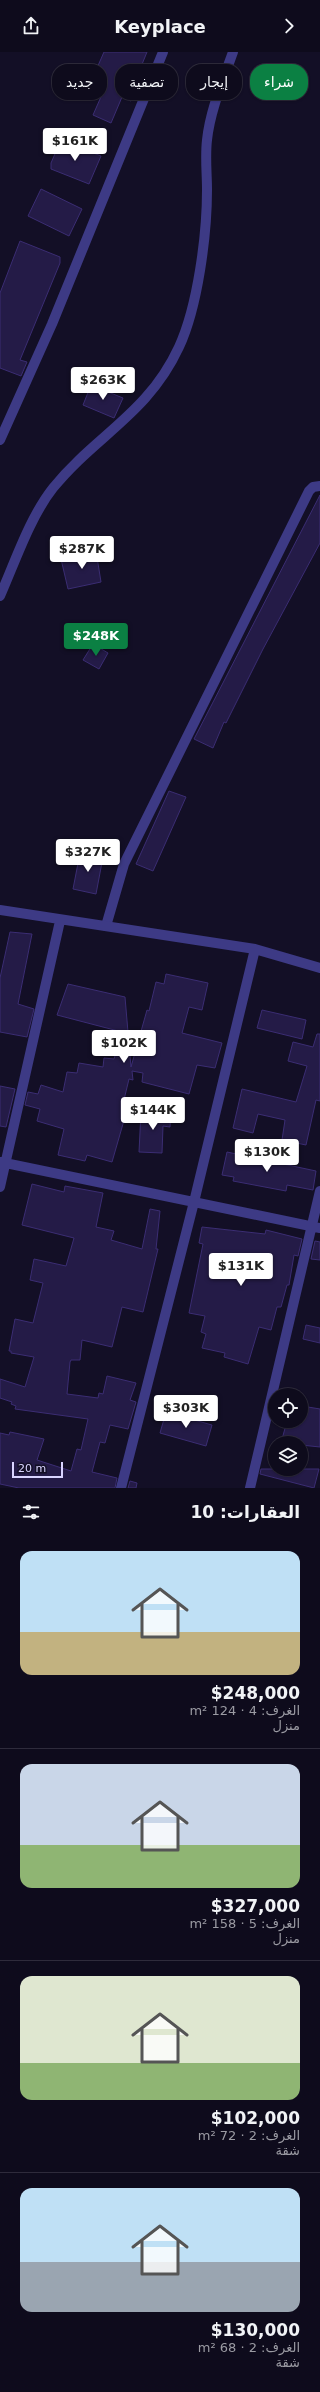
<!DOCTYPE html>
<html lang="ar">
<head>
<meta charset="utf-8">
<style>
	:root { --surface:#0e0b1c; --page:#1c1929; --text:#f1f3f6; --muted:#9b9ba3; --line:#2e2b3b; --accent:#0b8043 }
	body { margin:0; font-family:"DejaVu Sans","Noto Sans Arabic",sans-serif; background:var(--page); color:var(--text); direction:rtl; height:100vh; display:flex; flex-direction:column; font-size:15px; white-space:nowrap }
	* { box-sizing:border-box; margin:0 }
	p { font-size:13px; color:var(--muted) }
	.icon { flex:none; width:22px; height:22px; fill:none; stroke:currentColor; stroke-width:2; stroke-linecap:round; stroke-linejoin:round }
	.map { position:relative; height:1436px; overflow:hidden; direction:ltr }
	.drawer { display:flex; flex-direction:column; background:var(--surface); flex:1 }
	.drawer>* { flex:none }
	.banner { position:absolute; left:12px; top:12px; width:296px; height:36px; direction:rtl; display:flex; gap:8px }
	.fabs { position:absolute; left:268px; top:1336px; display:grid; gap:8px }
	.fabs a { display:grid; place-items:center; width:40px; height:40px; border-radius:50%; background:var(--surface); box-shadow:0 1px 3px #0004,0 0 0 1px var(--line); font-size:20px }
	.scale { position:absolute; left:12px; bottom:10px; width:51px; box-sizing:border-box; padding-left:4px; border:2px solid #d9d4ff; border-top:0; font-size:11px; line-height:14px; white-space:nowrap; color:#d9d4ff; -webkit-text-stroke:3px #130f26; paint-order:stroke }
	.price { position:absolute; translate:-50% -34px; padding:0 9px; border-radius:4px; background:#fff; color:#222; font-size:13px; line-height:26px; filter:drop-shadow(0 1px 2px #0008) }
	.price::after { content:''; position:absolute; left:50%; top:24px; width:12px; height:9px; margin-left:-6px; background:inherit; clip-path:polygon(0 0,100% 0,50% 100%) }
	.price.on { background:var(--accent); color:#fff }
	ul { padding:0; list-style:none }
	li { display:grid; align-content:center; gap:8px; height:212px; padding:0 20px }
	li+li { border-top:1px solid var(--line) }
	li span { display:grid; place-items:center; height:124px; border-radius:12px; color:#555 }
	li>.icon { margin-inline-start:auto }
	span .icon { width:72px; height:72px; fill:#fffc; stroke-width:1 }
	li b { font-size:17px }
	h2 { display:flex; justify-content:space-between; align-items:center; height:48px; padding:0 20px; font-size:17px }
	.chip { padding:0 14px; border-radius:16px; background:var(--surface); box-shadow:0 1px 3px #0004,0 0 0 1px var(--line); font-size:14px; line-height:36px }
	.chip.on { background:var(--accent); color:#fff }
	header { display:flex; justify-content:space-between; align-items:center; height:52px; padding:0 20px; background:var(--surface); font-size:18px; font-weight:800 }
	.map>svg:first-child { display:block }
	.building { fill:#241b47; stroke:#3b2d73 }
	.lines { fill:none; stroke-linecap:round; stroke-linejoin:round }
	.lane { stroke:#3d3a85; stroke-width:10 }
	.street { stroke:#3d3a85; stroke-width:10 }
</style>
</head>
<body>
<header><svg class="icon" aria-label="forward" viewBox="0 0 24 24"><path d="M9 5l7 7-7 7"/></svg>Keyplace<svg class="icon" aria-label="share" viewBox="0 0 24 24"><path d="M12 15V3M7 8l5-5 5 5M5 13v7h14v-7"/></svg></header>
<div class="map">
<svg width="320" height="1436" viewBox="0 0 320 1436">
	<rect width="100%" height="100%" fill="#130f26"/>
	<path class="building" d="M104 0H147L136 27 139 29 131 49 122 45 111 71 93 63 104 38 90 32Z
		M61 88 101 104 89 132 51 117V111Z
		M41 137 82 157 69 184 28 164Z
		M20 189 60 205V211L20 308 27 310 21 324 0 316V241Z
		M91 333 123 346 114 366 83 353Z
		M320 443V491L263 597 226 671 224 670 213 696 194 687Z
		M96 499 101 530 68 537 61 507Z
		M93 592 108 601 99 617 83 608Z
		M169 739 186 745 153 819 136 812Z
		M80 801 103 805 96 842 73 837Z
		M10 880 32 882 18 952 34 957 27 985 0 980V926Z
		M166 922 208 931 202 958 189 955 182 981 222 991 215 1016 197 1013 189 1042 142 1030 143 1021 132 1019 133 1028 129 1027 122 1056 127 1058 112 1110 87 1103 85 1109 58 1103 64 1077 37 1069 40 1057 25 1053 28 1040 38 1042 41 1033 63 1040 67 1020 77 1021 79 1011 103 1015 104 1006 114 1007 122 980 57 963 68 932 125 945 131 1015 147 958 149 959 156 930 164 932Z
		M262 958 306 968 302 987 257 976Z
		M317 982H320V1049L316 1048 306 1093 282 1088 285 1068 258 1062 253 1081 233 1076 242 1037 296 1050 307 1014 288 1009 293 990 313 995Z
		M0 1034 15 1037 6 1075 0 1074Z
		M154 1058 171 1059 170 1075 163 1074 162 1101 139 1100 141 1060 154 1062Z
		M227 1100 316 1119 313 1138 287 1133 286 1139 233 1129 234 1125 222 1123Z
		M32 1132 64 1140 65 1134 103 1141 96 1175 114 1179 111 1188 142 1197 150 1157 160 1159 156 1197H158L143 1260 122 1255 112 1295 82 1288 80 1308H71L70 1310 67 1342 98 1346 99 1341 103 1342 107 1324 136 1331 130 1348 136 1350 128 1377 110 1373 105 1391 100 1390 92 1420 117 1426 115 1436H19L0 1432V1381L9 1383 10 1380 44 1387 37 1408 71 1419 77 1397 81 1398 88 1367 15 1357 16 1354 11 1352 12 1350 0 1346V1327L25 1335 34 1305 11 1301V1299H9L15 1267 33 1271 43 1231 30 1228 34 1207 66 1214 74 1186 22 1173Z
		M202 1175 265 1182 266 1178 302 1187 298 1204 294 1203 289 1233H287L281 1255H277L271 1278 259 1275 248 1312 224 1305 225 1301 202 1296 206 1282 201 1280 205 1264 189 1261 203 1192 199 1191Z
		M315 1189 320 1190V1208L311 1207Z
		M306 1273 320 1276V1291L303 1287Z
		M302 1354 320 1357V1395L301 1393V1391H281L287 1369H301Z
		M166 1360 212 1373 206 1394 160 1381Z
		M261 1417H319L314 1436 260 1422Z
		M130 1429 137 1431 136 1436H128Z"/>
	<g class="lines">
		<path class="lane" d="M106 874 124 812 309 439 313 435 320 434"/>
		<path class="street" d="M0 388 52 272 163 0
			M0 544C15 510 30 465 53 436 96 383 148 362 179 295 198 254 207 182 207 138 207 121 205 105 207 88 210 59 223 28 233 0
			M0 858 255 897 320 916
			M0 1110 320 1176
			M0 1135 60 869
			M121 1436 194 1150 255 897
			M250 1436 320 1139"/>
	</g>
</svg>
<div class="fabs">
<a><svg class="icon" aria-label="locate" viewBox="0 0 24 24"><circle cx="12" cy="12" r="6"/><path d="M12 2v4M12 18v4M2 12h4M18 12h4"/></svg></a>
<a><svg class="icon" aria-label="layers" viewBox="0 0 24 24"><path d="M12 4l9 5-9 5-9-5zM3 14l9 5 9-5"/></svg></a>
</div>
<div class="scale">20 m</div>
<b class="price" style="left:75px;top:110px">$161K</b>
<b class="price" style="left:103px;top:349px">$263K</b>
<b class="price" style="left:82px;top:518px">$287K</b>
<b class="price on" style="left:96px;top:605px">$248K</b>
<b class="price" style="left:88px;top:821px">$327K</b>
<b class="price" style="left:124px;top:1012px">$102K</b>
<b class="price" style="left:153px;top:1079px">$144K</b>
<b class="price" style="left:267px;top:1121px">$130K</b>
<b class="price" style="left:241px;top:1235px">$131K</b>
<b class="price" style="left:186px;top:1377px">$303K</b>
<div class="banner">
<a class="chip on">شراء</a>
<a class="chip">إيجار</a>
<a class="chip">تصفية</a>
<a class="chip">جديد</a>
</div>
</div>
<section class="drawer">
<h2>العقارات: 10<svg class="icon" aria-label="filters" viewBox="0 0 24 24"><path d="M4 7h16M4 17h16"/><circle cx="9" cy="7" r="2"/><circle cx="15" cy="17" r="2"/></svg></h2>
<ul>
<li><span style="background:linear-gradient(#bfe0f5 65%,#c2b280 0)"><svg class="icon" aria-label="home" viewBox="0 0 24 24"><path d="M3 11l9-7 9 7M6 9v11h12V9"/></svg></span><div><b>$248,000</b><p>الغرف: 4 · 124 m²</p><p>منزل</p></div></li>
<li><span style="background:linear-gradient(#c9d6e8 65%,#8fb573 0)"><svg class="icon" aria-label="home" viewBox="0 0 24 24"><path d="M3 11l9-7 9 7M6 9v11h12V9"/></svg></span><div><b>$327,000</b><p>الغرف: 5 · 158 m²</p><p>منزل</p></div></li>
<li><span style="background:linear-gradient(#dfe7d0 70%,#8fb573 0)"><svg class="icon" aria-label="home" viewBox="0 0 24 24"><path d="M3 11l9-7 9 7M6 9v11h12V9"/></svg></span><div><b>$102,000</b><p>الغرف: 2 · 72 m²</p><p>شقة</p></div></li>
<li><span style="background:linear-gradient(#bfe0f5 60%,#9aa5b1 0)"><svg class="icon" aria-label="home" viewBox="0 0 24 24"><path d="M3 11l9-7 9 7M6 9v11h12V9"/></svg></span><div><b>$130,000</b><p>الغرف: 2 · 68 m²</p><p>شقة</p></div></li>
</ul>
</section>
</body>
</html>
